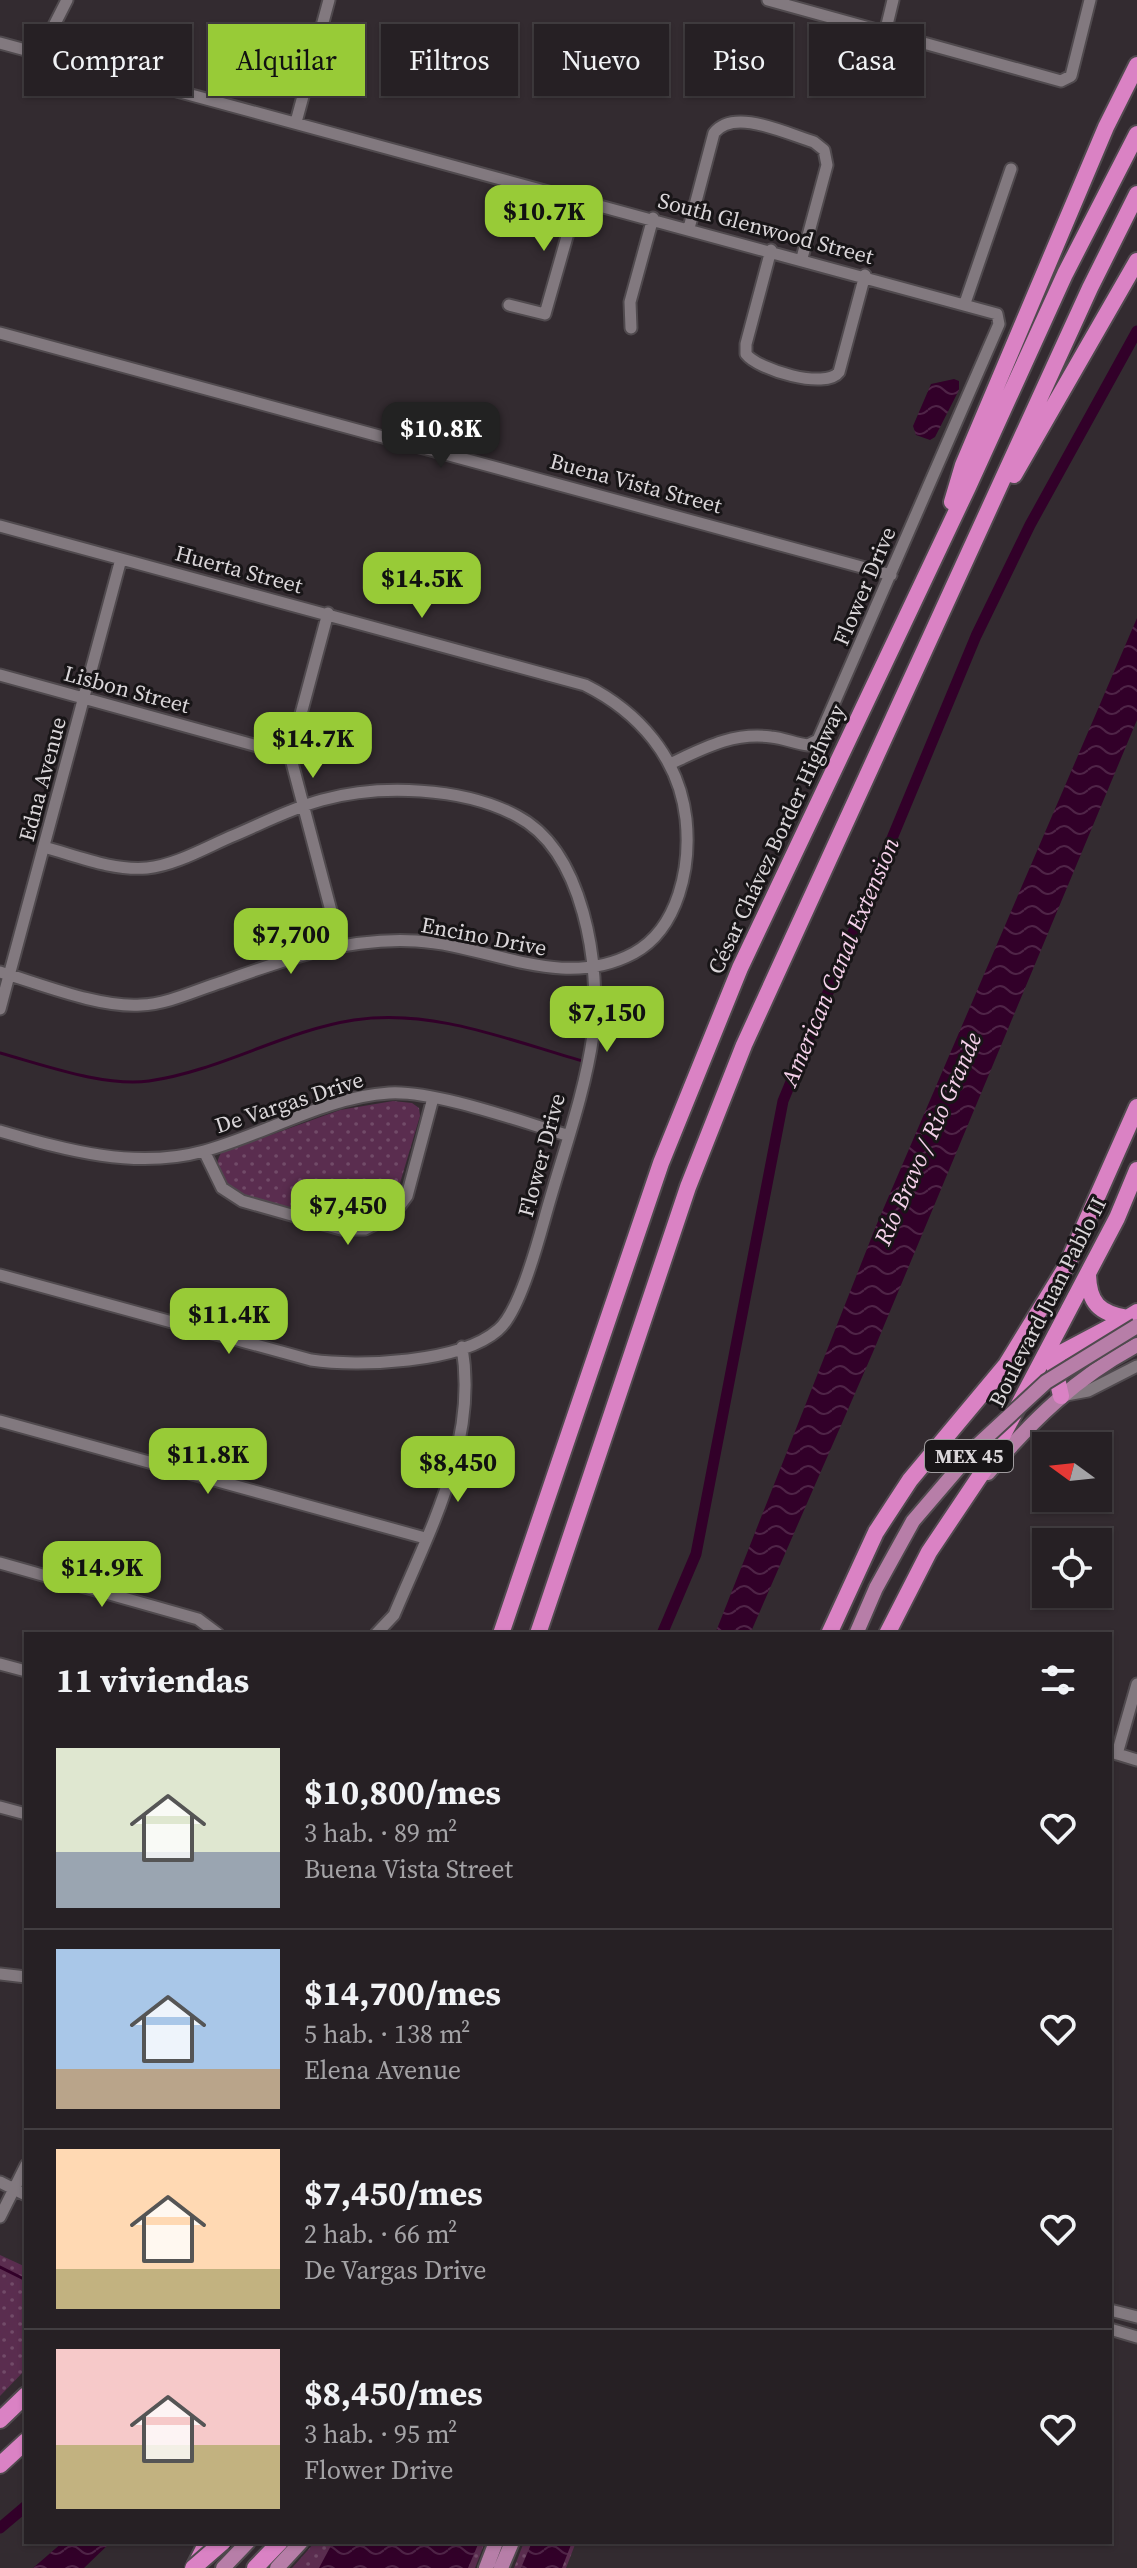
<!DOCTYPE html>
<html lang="es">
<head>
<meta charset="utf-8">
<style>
	:root { --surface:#262024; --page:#2e282c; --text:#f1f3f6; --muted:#a4a3a6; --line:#423e41; --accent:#98cb37 }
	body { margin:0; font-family:"Source Serif 4",serif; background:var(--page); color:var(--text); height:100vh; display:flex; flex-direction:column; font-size:30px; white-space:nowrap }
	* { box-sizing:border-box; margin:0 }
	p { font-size:26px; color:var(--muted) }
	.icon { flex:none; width:44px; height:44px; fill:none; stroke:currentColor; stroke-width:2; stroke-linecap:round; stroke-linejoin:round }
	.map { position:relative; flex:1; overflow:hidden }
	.sheet { position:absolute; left:24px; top:1632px; width:1088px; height:912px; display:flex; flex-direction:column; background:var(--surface); border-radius:0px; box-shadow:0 2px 6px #0004,0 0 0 2px var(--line) }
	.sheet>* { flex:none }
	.hud { position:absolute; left:24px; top:24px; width:1090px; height:72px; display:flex; gap:16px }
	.needle { width:52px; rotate:285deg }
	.controls { position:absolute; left:1032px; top:1432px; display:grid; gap:16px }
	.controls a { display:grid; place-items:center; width:80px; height:80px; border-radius:0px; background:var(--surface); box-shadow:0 2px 6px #0004,0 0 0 2px var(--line); font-size:40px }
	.price { position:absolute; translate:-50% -68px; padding:0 18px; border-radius:16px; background:var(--accent); color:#111; font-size:26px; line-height:52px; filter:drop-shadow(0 2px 4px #0008) }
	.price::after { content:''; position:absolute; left:50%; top:48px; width:24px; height:18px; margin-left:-12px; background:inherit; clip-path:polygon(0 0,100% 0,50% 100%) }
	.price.on { background:#222; color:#fff }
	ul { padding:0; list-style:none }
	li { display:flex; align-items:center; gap:24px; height:200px; padding:0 32px }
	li+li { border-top:2px solid var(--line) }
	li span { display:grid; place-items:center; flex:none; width:224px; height:160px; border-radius:0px; color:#555 }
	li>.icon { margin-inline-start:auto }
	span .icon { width:96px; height:96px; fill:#fffc; stroke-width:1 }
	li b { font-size:34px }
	h2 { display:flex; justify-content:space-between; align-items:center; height:96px; padding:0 32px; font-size:34px }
	.chip { padding:0 28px; border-radius:0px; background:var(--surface); box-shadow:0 2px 6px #0004,0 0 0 2px var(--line); font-size:28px; line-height:72px }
	.chip.on { background:var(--accent); color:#111 }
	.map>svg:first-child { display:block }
	.park { fill:url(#park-dots) }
	.water { fill:url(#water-waves) }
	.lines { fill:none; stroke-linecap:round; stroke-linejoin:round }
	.stream { stroke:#320029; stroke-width:3 }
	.canal { stroke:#320029; stroke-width:11 }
	.minor-casing { stroke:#504a4e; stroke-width:15 }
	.major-casing { stroke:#504a4e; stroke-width:18 }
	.highway-casing { stroke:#504a4e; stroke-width:20 }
	.minor { stroke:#82797f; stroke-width:11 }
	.major { stroke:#b77ea8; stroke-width:14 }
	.highway { stroke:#da82c4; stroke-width:16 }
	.major-bridge-casing { stroke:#504a4e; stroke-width:18; stroke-linecap:butt }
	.highway-bridge-casing { stroke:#504a4e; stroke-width:20; stroke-linecap:butt }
	.major-bridge { stroke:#b77ea8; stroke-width:14 }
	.highway-bridge { stroke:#da82c4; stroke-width:16 }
	.labels { text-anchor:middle; stroke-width:6; stroke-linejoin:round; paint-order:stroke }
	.shield { fill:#181517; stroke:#a09c9f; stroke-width:2 }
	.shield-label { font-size:20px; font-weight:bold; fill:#dad6d9 }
	.street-label { font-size:22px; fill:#dad6d9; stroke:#181517 }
	.water-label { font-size:24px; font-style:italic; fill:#f5d1ea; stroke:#181517 }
</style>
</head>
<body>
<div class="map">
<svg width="1137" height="2568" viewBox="0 0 1137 2568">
	<defs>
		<pattern id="park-dots" width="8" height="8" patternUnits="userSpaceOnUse" patternTransform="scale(2)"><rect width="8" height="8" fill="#5a2d4f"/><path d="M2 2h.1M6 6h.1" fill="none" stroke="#714b68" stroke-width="1.8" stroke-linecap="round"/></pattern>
		<pattern id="water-waves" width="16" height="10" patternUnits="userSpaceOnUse" patternTransform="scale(2)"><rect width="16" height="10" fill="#320029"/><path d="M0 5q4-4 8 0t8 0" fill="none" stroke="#4f2447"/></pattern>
	</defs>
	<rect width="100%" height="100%" fill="#332b30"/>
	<path class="park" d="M393 1101 412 1103 419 1108 420 1116 394 1203 365 1223 346 1224 241 1196C224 1186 210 1172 221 1153L340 1110Z
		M0 2255 26 2267V2369L0 2396Z
		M315 2542H485L475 2568H292Z
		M524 2542H576L566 2568H514Z"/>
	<path class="water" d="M954 379 959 381V390L935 437 930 440 916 435 913 426 931 384Z
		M1137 618V720L873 1352 750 1634H715L876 1226Z
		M63 2542H111L84 2568H33Z
		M333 2542H479L468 2568H319Z
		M532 2542H572L562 2568H521Z"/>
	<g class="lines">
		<path class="stream" d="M0 1053C44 1065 104 1087 149 1081 220 1071 283 1031 354 1020 433 1008 511 1041 586 1062
			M0 2267 26 2280"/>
		<path class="canal" d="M662 1634 696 1554 783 1101 976 636 1030 525 1137 331
			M0 2528 26 2506"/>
		<g class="minor-casing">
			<path id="minor" d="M768 0 1061 81 1071 76 1090 0
				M885 33 893 0
				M0 43 997 314 999 324 818 740 808 745C796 744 784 738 771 737 733 732 704 748 670 764
				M40 53 67 0
				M296 122 329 0
				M689 228 714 133C734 107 787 134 814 142L824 150 827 165 802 258
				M771 250 746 344V354C758 370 826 390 839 372L865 275
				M965 303 1011 169
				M509 305 545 314 578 198
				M631 328 630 302 653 218
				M0 333 891 575
				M0 526 585 685C639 712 679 758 686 819 691 866 679 928 634 953 561 992 490 945 416 941 347 937 286 959 222 982 196 990 168 1004 141 1005 99 1008 41 984 0 972
				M328 613 290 755 340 945
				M0 675 290 755
				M0 1009 121 559
				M0 1131C66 1150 135 1170 204 1151 266 1134 325 1097 389 1093 434 1090 522 1122 567 1135
				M204 1151 222 1188 242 1201 341 1229H365L393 1215 407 1196 433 1098
				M0 1275 311 1360C359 1367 460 1363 498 1330 520 1312 539 1238 547 1210 563 1153 585 1093 593 1035 601 966 584 851 517 816 463 787 380 784 322 800 292 808 263 823 235 835 208 846 177 865 147 868 113 871 77 856 44 847
				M1061 1396 1088 1391 1137 1366
				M0 1421 425 1538
				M0 1563 198 1619 218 1634
				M376 1634 394 1615C430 1529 478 1442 462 1347
				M0 1664 26 1671
				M1111 1752 1137 1760
				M1117 1754 1137 1684
				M0 1807 26 1814
				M0 1974 26 1977
				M0 2182 26 2195
				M0 2217 26 2165
				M1110 2310 1137 2317
				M1110 2329 1137 2337"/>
		</g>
		<g class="major-casing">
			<path id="major" d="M988 1473C1032 1420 1077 1377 1137 1345
				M223 2568 248 2542
				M277 2568 301 2542
				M486 2568 496 2542
				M501 2568 512 2542"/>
		</g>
		<g class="highway-casing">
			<path id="highway" d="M1014 475 1137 261
				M952 502 963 465 1106 127 1137 65
				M1088 1275C1089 1303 1099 1313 1127 1318L1137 1312
				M1061 1396 1054 1365 1059 1354 1127 1318
				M501 1634 661 1163 740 968 968 487 1065 274 1137 134
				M538 1634 688 1187 744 1045 1090 288 1137 194
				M829 1634 876 1532 910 1480 1006 1365 1066 1267 1137 1107
				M887 1634 929 1552 986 1467 1117 1218 1137 1170
				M0 2420 26 2395
				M0 2465 26 2441
				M194 2568 207 2542
				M255 2568 280 2542"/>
		</g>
		<use href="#minor" class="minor"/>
		<use href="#major" class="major"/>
		<use href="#highway" class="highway"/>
		<g class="major-bridge-casing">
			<path id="major-bridge" d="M856 1634 876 1588 913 1521 979 1444 1046 1382 1137 1326"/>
		</g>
		<g class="highway-bridge-casing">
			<path id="highway-bridge" d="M193 2568 223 2542"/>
		</g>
		<use href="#major-bridge" class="major-bridge"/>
		<use href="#highway-bridge" class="highway-bridge"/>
	</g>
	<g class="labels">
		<rect class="shield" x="925" y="1440" width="88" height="32" rx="6"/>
		<g class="shield-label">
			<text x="969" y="1463">MEX 45</text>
		</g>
		<g class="street-label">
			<text transform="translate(766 228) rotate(15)" y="8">South Glenwood Street</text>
			<text transform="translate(636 483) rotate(15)" y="8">Buena Vista Street</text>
			<text transform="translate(239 569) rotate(15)" y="8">Huerta Street</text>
			<text transform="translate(864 586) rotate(-67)" y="8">Flower Drive</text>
			<text transform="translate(127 689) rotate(15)" y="8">Lisbon Street</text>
			<text transform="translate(42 779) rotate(-75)" y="8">Edna Avenue</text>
			<text transform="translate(776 839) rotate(-65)" y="8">César Chávez Border Highway</text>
			<text transform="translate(484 936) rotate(11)" y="8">Encino Drive</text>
			<text transform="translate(289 1102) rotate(-18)" y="8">De Vargas Drive</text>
			<text transform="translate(541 1155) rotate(-75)" y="8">Flower Drive</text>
			<text transform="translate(1047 1302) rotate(-63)" y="8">Boulevard Juan Pablo II</text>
		</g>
		<g class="water-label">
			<text transform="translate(840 962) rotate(-67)" y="8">American Canal Extension</text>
			<text transform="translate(928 1139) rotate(-66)" y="8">Río Bravo / Rio Grande</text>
		</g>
	</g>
</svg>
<div class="controls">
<a><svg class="needle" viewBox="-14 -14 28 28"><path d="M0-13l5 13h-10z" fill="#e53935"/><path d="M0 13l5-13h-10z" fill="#a4a3a6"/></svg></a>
<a><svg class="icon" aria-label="locate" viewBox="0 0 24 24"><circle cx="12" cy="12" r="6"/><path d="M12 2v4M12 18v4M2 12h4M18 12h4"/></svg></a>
</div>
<b class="price" style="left:544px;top:253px">$10.7K</b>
<b class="price on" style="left:441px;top:470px">$10.8K</b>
<b class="price" style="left:422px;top:620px">$14.5K</b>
<b class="price" style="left:313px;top:780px">$14.7K</b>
<b class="price" style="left:291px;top:976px">$7,700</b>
<b class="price" style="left:607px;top:1054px">$7,150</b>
<b class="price" style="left:348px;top:1247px">$7,450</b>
<b class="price" style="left:229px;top:1356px">$11.4K</b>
<b class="price" style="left:208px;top:1496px">$11.8K</b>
<b class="price" style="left:458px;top:1504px">$8,450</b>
<b class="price" style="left:102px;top:1609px">$14.9K</b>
<div class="hud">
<a class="chip">Comprar</a>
<a class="chip on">Alquilar</a>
<a class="chip">Filtros</a>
<a class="chip">Nuevo</a>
<a class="chip">Piso</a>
<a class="chip">Casa</a>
</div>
<section class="sheet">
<h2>11 viviendas<svg class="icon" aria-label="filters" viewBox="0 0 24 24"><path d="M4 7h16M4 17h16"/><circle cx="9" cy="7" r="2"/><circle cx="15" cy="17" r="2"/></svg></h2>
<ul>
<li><span style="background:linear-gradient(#dfe7d0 65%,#9aa5b1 0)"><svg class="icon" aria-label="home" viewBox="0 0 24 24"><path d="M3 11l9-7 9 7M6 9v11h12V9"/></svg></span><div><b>$10,800/mes</b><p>3 hab. · 89 m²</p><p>Buena Vista Street</p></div><svg class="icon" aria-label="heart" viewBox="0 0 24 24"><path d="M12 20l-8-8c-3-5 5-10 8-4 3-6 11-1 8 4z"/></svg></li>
<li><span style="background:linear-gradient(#a9c7e8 75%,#b9a48a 0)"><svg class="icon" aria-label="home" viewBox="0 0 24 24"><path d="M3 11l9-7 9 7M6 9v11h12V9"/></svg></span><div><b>$14,700/mes</b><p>5 hab. · 138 m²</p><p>Elena Avenue</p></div><svg class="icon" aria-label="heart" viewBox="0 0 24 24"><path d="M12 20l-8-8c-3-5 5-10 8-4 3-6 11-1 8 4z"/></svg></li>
<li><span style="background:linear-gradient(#ffd9b3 75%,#c2b280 0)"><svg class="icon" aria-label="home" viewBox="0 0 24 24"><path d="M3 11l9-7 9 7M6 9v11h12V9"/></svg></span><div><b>$7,450/mes</b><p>2 hab. · 66 m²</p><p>De Vargas Drive</p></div><svg class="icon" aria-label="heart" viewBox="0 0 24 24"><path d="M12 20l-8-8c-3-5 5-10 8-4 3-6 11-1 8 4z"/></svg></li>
<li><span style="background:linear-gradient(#f6c9c9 60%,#c2b280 0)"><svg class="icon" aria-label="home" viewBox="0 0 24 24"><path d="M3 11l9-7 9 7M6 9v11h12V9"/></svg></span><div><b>$8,450/mes</b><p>3 hab. · 95 m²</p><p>Flower Drive</p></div><svg class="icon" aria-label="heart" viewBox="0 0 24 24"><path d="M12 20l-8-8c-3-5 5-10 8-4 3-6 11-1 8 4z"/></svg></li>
</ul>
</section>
</div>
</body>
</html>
